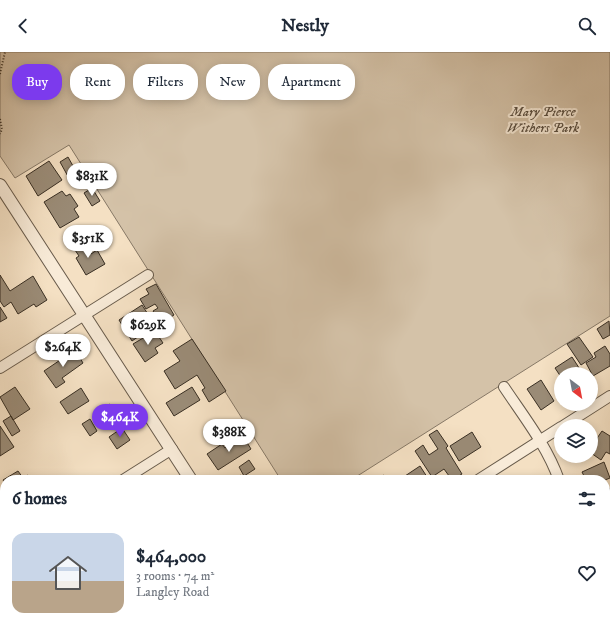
<!DOCTYPE html>
<html lang="en">
<head>
<meta charset="utf-8">
<style>
	:root { --surface:#fff; --page:#f2f2f3; --text:#1f2937; --muted:#747a83; --line:#e0e1e3; --accent:#7c3aed }
	body { margin:0; font-family:"IM FELL DW Pica",serif; background:var(--page); color:var(--text); height:100vh; display:flex; flex-direction:column; font-size:15px; white-space:nowrap }
	* { box-sizing:border-box; margin:0 }
	p { font-size:13px; color:var(--muted) }
	.icon { flex:none; width:22px; height:22px; fill:none; stroke:currentColor; stroke-width:2; stroke-linecap:round; stroke-linejoin:round }
	.map { position:relative; flex:1; overflow:hidden }
	.drawer { position:absolute; left:0px; top:423px; width:610px; height:156px; display:flex; flex-direction:column; background:var(--surface); border-radius:16px 16px 0 0; box-shadow:0 2px 10px #0003 }
	.drawer>* { flex:none }
	.top-card { position:absolute; left:12px; top:12px; width:400px; height:36px; display:flex; gap:8px }
	.needle { width:26px; rotate:148deg }
	.buttons { position:absolute; left:554px; top:315px; display:grid; gap:8px }
	.buttons a { display:grid; place-items:center; width:44px; height:44px; border-radius:50%; background:var(--surface); box-shadow:0 2px 10px #0003; font-size:20px }
	.price { position:absolute; translate:-50% -34px; padding:0 9px; border-radius:14px; background:#fff; color:#222; font-size:13px; line-height:26px; filter:drop-shadow(0 1px 2px #0008) }
	.price::after { content:''; position:absolute; left:50%; top:24px; width:12px; height:9px; margin-left:-6px; background:inherit; clip-path:polygon(0 0,100% 0,50% 100%) }
	.price.current { background:var(--accent); color:#fff }
	ul { padding:0; list-style:none }
	li { display:flex; align-items:center; gap:12px; height:100px; padding:0 12px }
	li+li { border-top:1px solid var(--line) }
	li span { display:grid; place-items:center; flex:none; width:112px; height:80px; border-radius:12px; color:#555 }
	li>.icon { margin-inline-start:auto }
	span .icon { width:48px; height:48px; fill:#fffc; stroke-width:1 }
	li b { font-size:17px }
	h2 { display:flex; justify-content:space-between; align-items:center; height:48px; padding:0 12px; font-size:17px }
	.chip { padding:0 14px; border-radius:16px; background:var(--surface); box-shadow:0 2px 10px #0003; font-size:14px; line-height:36px }
	.chip.current { background:var(--accent); color:#fff }
	header { display:flex; justify-content:space-between; align-items:center; height:52px; padding:0 12px; background:var(--surface); font-size:18px; font-weight:700 }
	.map>svg:first-child { display:block }
	.green { fill:#d4c2a8; stroke:#867866 }
	.building { fill:#9a8b76; stroke:#392f23 }
	.lines { fill:none; stroke-linecap:round; stroke-linejoin:round }
	.minor-casing { stroke:#685b4b; stroke-width:12 }
	.tertiary-casing { stroke:#685b4b; stroke-width:14 }
	.path { stroke:#392f23; stroke-width:2; stroke-dasharray:1 2; stroke-linecap:butt }
	.minor { stroke:#f8ebd8; stroke-width:10 }
	.tertiary { stroke:#f8ebd8; stroke-width:12 }
	.labels { text-anchor:middle; stroke-width:4; stroke-linejoin:round; paint-order:stroke }
	.park-label { font-size:14px; font-style:italic; fill:#584c3e; stroke:#f8ebd8 }
</style>
</head>
<body>
<header><svg class="icon" aria-label="back" viewBox="0 0 24 24"><path d="M15 5l-7 7 7 7"/></svg>Nestly<svg class="icon" aria-label="search" viewBox="0 0 24 24"><circle cx="10" cy="10" r="6"/><path d="M15 15l6 6"/></svg></header>
<div class="map">
<svg width="610" height="579" viewBox="0 0 610 579">
	<rect width="100%" height="100%" fill="#f4e0c3"/>
	<filter id="stains"><feTurbulence type="fractalNoise" baseFrequency=".005" numOctaves="4"/><feColorMatrix values="0 0 0 0 .2 0 0 0 0 .09 0 0 0 0 .02 0 0 0 .5 -.17"/></filter>
	<radialGradient id="worn" r=".72"><stop offset=".6" stop-color="#630" stop-opacity="0"/><stop offset="1" stop-color="#630" stop-opacity=".3"/></radialGradient>
	<path class="green" d="M0 0H610V264L351 428H281L69 93 15 126 0 104Z"/>
	<path class="building" d="M68 105 78 123 70 128 60 110Z
		M49 109 62 128 38 144 26 124Z
		M92 136 100 149 92 154 84 141Z
		M62 139 66 144 70 142 78 154 74 157 79 165 60 176 44 150Z
		M83 189 91 202 97 198 105 212 86 223 76 206 79 204 73 195Z
		M0 223 10 239 33 224 47 248 36 255 34 252 18 262 11 250 4 255 0 249Z
		M156 232 174 263 161 271 153 259 158 256 155 252 146 257 140 247 149 242 146 237Z
		M142 253 155 273 132 289 119 268Z
		M0 255 7 266 0 270Z
		M609 269 610 283 603 287 597 277Z
		M155 279 163 291 155 296 158 301 145 310 133 292Z
		M579 285 593 305 581 313 567 292Z
		M192 287 226 339 209 350 202 338 205 336 197 323 175 337 164 319 180 309 173 299Z
		M605 294 610 302V314L593 324 586 311 596 305 594 301Z
		M75 298 83 311 62 326 65 330 56 336 44 319Z
		M572 305 583 322H561V325L555 316Z
		M541 328 554 349 541 358 527 337Z
		M15 335 30 357 13 368 0 345Z
		M192 335 200 348 174 364 166 351Z
		M81 336 89 349 68 362 60 350Z
		M110 352 119 366 104 376 95 362Z
		M11 364 20 379 12 384 3 369Z
		M90 367 97 379 90 384 82 372Z
		M0 374 14 395 0 404Z
		M122 376 130 388 117 397 109 385Z
		M437 378 448 394 446 396 462 422 452 428 444 417 432 425 415 399 423 393 429 403 438 397 429 383Z
		M602 379 610 384V402L606 400 601 408 591 401V395Z
		M472 380 481 395 459 409 450 394Z
		M243 384 251 397 218 418 207 402 222 392 225 396Z
		M249 408 255 417 244 424 239 415Z
		M604 410 610 426 605 428H586L582 420Z
		M420 414 429 428H399Z
		M18 419 23 426 28 423 31 428H5V431L3 428Z
		M241 423 244 428H233Z
		M384 423 387 428H376Z
		M610 436V462L605 465V439Z
		M5 445V460L0 463V448Z
		M610 466V490L608 491 605 487V469Z
		M5 540V552L0 544Z
		M0 548 5 556V574H17L10 579H0Z
		M53 574H87L79 579H56Z
		M146 574H155L158 579H149Z
		M160 574H189L193 579H164Z
		M307 574H332L336 579H310Z
		M348 574H361L363 577 360 579H346L344 576Z
		M411 574H414L418 579H405Z
		M437 574H455L448 579H441Z
		M549 574H568L571 579H542Z
		M574 574H593L582 579H577Z
		M430 575 433 579H423Z"/>
	<g class="lines">
		<g class="minor-casing">
			<path id="minor" d="M0 316 148 223
				M504 335C524 365 547 394 559 428
				M563 374 610 344
				M123 428 172 397
				M478 428 561 375
				M0 505 5 502
				M605 535 610 542
				M241 579 249 574
				M495 579 503 574"/>
		</g>
		<g class="tertiary-casing">
			<path id="tertiary" d="M0 133 191 428
				M283 574 286 579"/>
		</g>
		<path class="path" d="M0 22 5 0
			M0 67 2 77 0 82"/>
		<use href="#minor" class="minor"/>
		<use href="#tertiary" class="tertiary"/>
	</g>
	<g class="labels">
		<g class="park-label">
			<text x="543" y="64">Mary Pierce<tspan x="543" dy="16">Withers Park</tspan></text>
		</g>
	</g>
	<rect width="100%" height="100%" filter="url(#stains)"/>
	<rect width="100%" height="100%" fill="url(#worn)"/>
</svg>
<div class="buttons">
<a><svg class="needle" viewBox="-14 -14 28 28"><path d="M0-13l5 13h-10z" fill="#e53935"/><path d="M0 13l5-13h-10z" fill="#747a83"/></svg></a>
<a><svg class="icon" aria-label="layers" viewBox="0 0 24 24"><path d="M12 4l9 5-9 5-9-5zM3 14l9 5 9-5"/></svg></a>
</div>
<b class="price" style="left:92px;top:145px">$831K</b>
<b class="price" style="left:88px;top:207px">$351K</b>
<b class="price" style="left:148px;top:294px">$629K</b>
<b class="price" style="left:63px;top:316px">$264K</b>
<b class="price current" style="left:120px;top:386px">$464K</b>
<b class="price" style="left:229px;top:401px">$388K</b>
<div class="top-card">
<a class="chip current">Buy</a>
<a class="chip">Rent</a>
<a class="chip">Filters</a>
<a class="chip">New</a>
<a class="chip">Apartment</a>
</div>
<section class="drawer">
<h2>6 homes<svg class="icon" aria-label="filters" viewBox="0 0 24 24"><path d="M4 7h16M4 17h16"/><circle cx="9" cy="7" r="2"/><circle cx="15" cy="17" r="2"/></svg></h2>
<ul>
<li><span style="background:linear-gradient(#c9d6e8 60%,#b9a48a 0)"><svg class="icon" aria-label="home" viewBox="0 0 24 24"><path d="M3 11l9-7 9 7M6 9v11h12V9"/></svg></span><div><b>$464,000</b><p>3 rooms · 74 m²</p><p>Langley Road</p></div><svg class="icon" aria-label="heart" viewBox="0 0 24 24"><path d="M12 20l-8-8c-3-5 5-10 8-4 3-6 11-1 8 4z"/></svg></li>
</ul>
</section>
</div>
</body>
</html>
